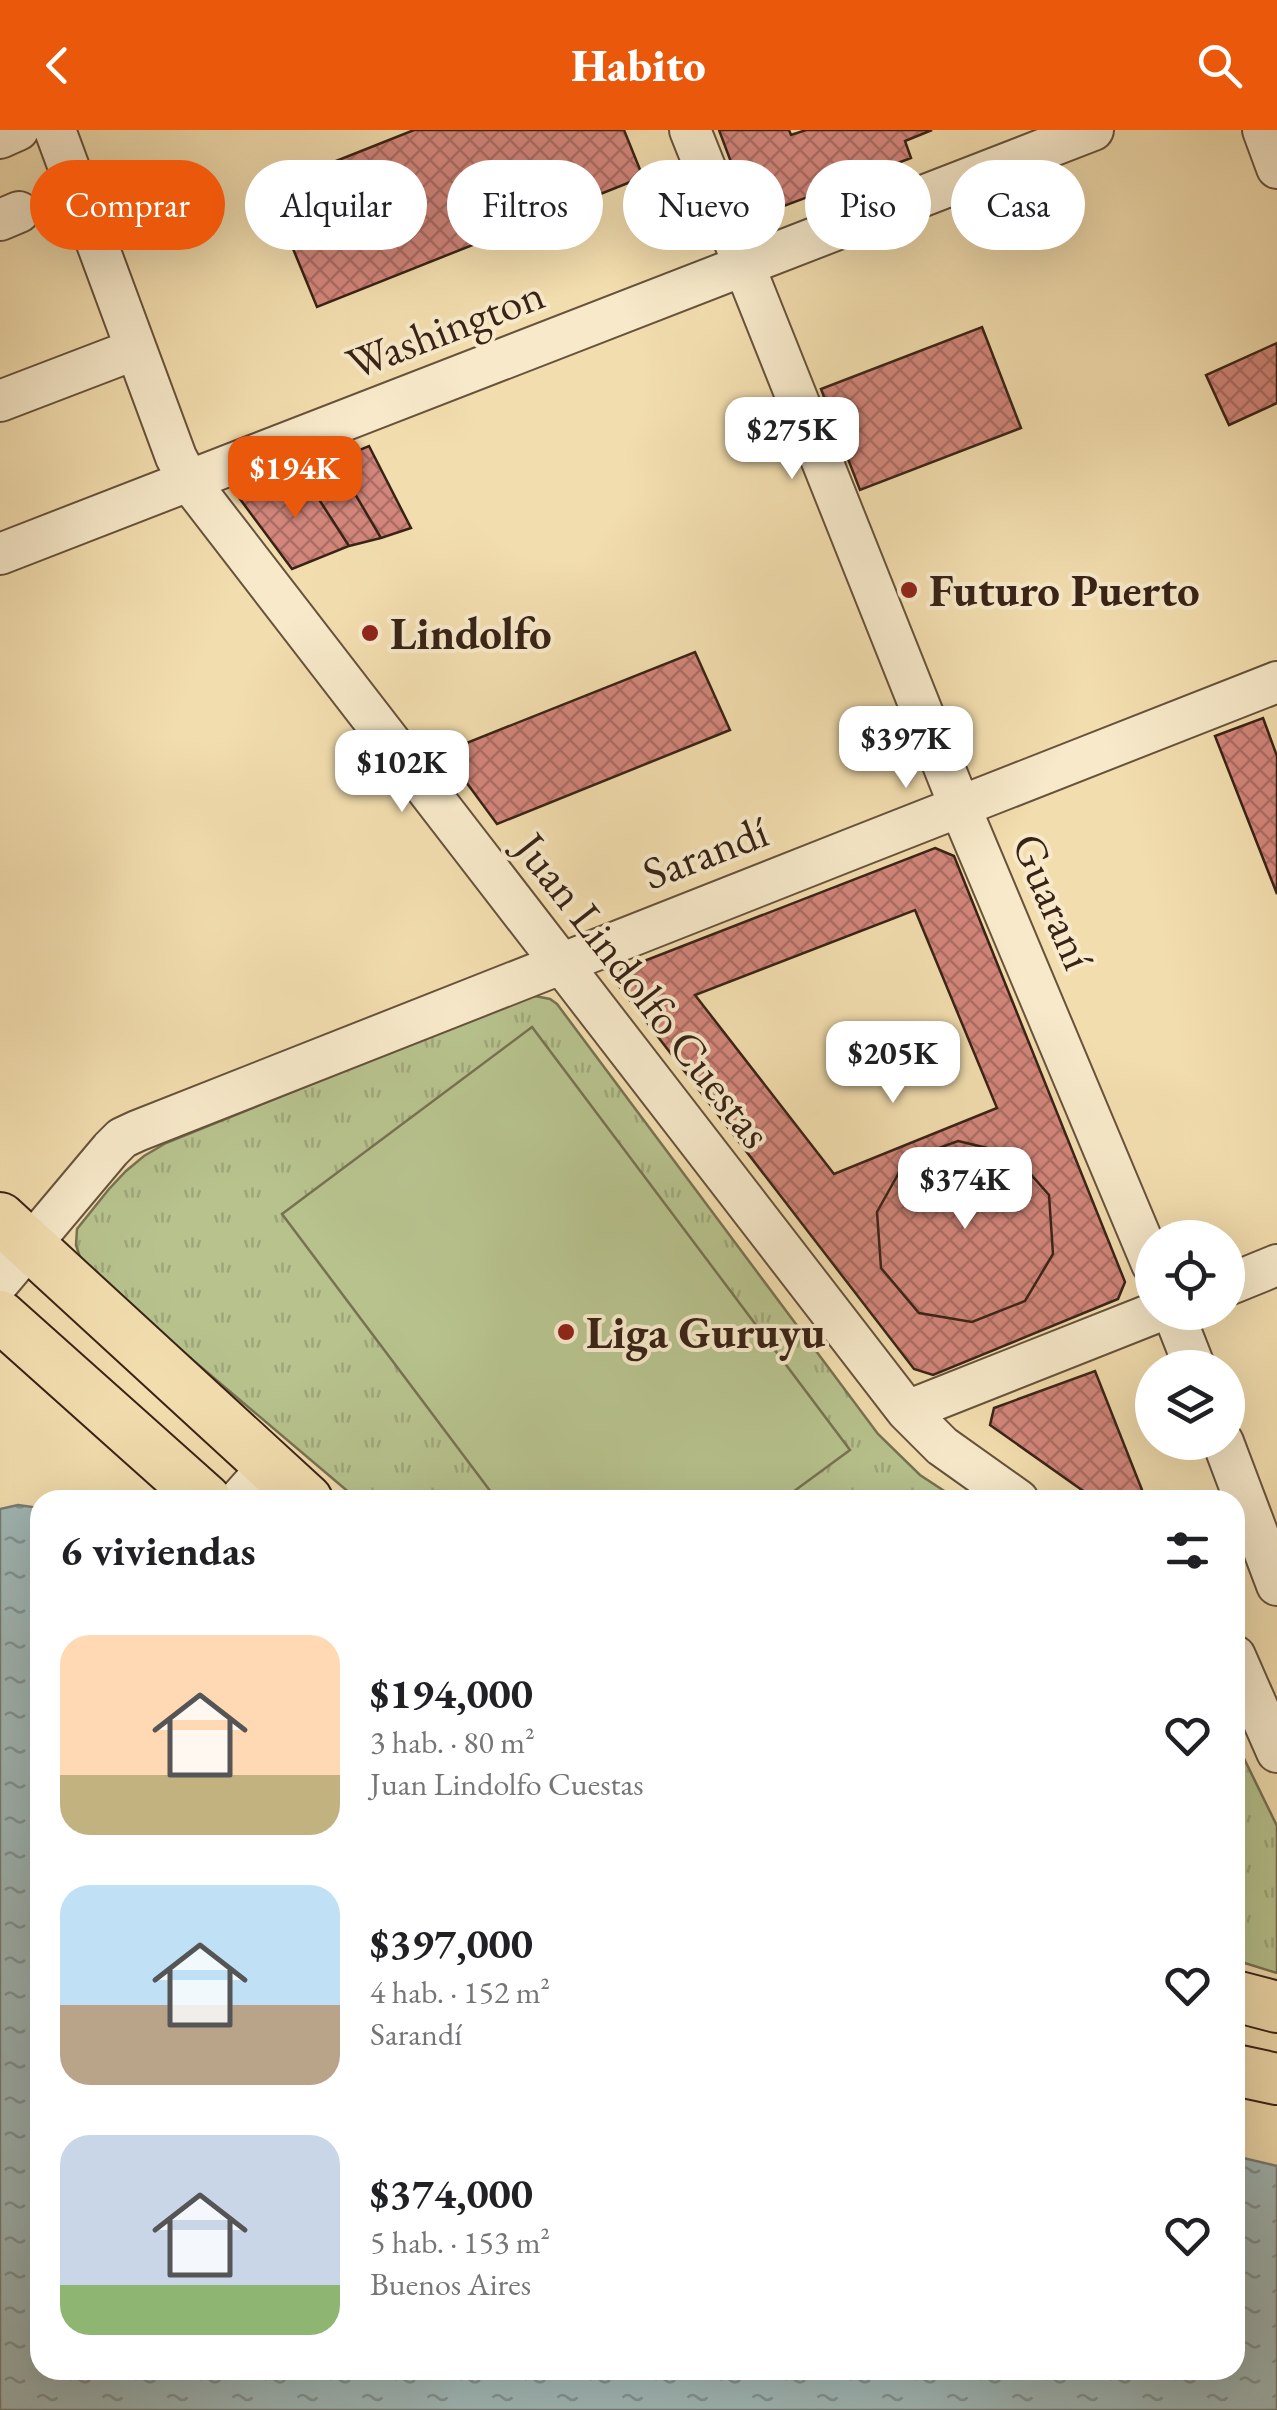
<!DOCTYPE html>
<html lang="es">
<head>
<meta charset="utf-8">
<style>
	:root { --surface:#fff; --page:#f6f6f6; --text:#202124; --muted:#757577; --accent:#ea580c }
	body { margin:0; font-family:"EB Garamond",serif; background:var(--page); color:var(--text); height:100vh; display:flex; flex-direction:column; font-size:38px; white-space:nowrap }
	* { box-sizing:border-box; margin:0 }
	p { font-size:32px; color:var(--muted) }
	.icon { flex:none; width:55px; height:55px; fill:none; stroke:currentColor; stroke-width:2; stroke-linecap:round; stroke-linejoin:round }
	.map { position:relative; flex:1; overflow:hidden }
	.side { position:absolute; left:30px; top:1360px; width:1215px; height:890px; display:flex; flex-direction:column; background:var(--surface); border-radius:30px; box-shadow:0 10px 40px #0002 }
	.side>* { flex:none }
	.top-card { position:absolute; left:30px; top:30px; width:1218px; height:90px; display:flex; gap:20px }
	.tools { position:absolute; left:1135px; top:1090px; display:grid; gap:20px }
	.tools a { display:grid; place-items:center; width:110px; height:110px; border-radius:50%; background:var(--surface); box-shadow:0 10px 40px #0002; font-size:50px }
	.price { position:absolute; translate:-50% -85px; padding:0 22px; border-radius:20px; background:#fff; color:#222; font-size:32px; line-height:65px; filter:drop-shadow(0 2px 5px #0008) }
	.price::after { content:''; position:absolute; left:50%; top:60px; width:30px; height:22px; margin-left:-15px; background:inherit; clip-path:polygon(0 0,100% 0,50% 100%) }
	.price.current { background:var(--accent); color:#fff }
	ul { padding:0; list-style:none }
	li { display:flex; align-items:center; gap:30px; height:250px; padding:0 30px }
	li span { display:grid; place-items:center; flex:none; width:280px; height:200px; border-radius:30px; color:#555 }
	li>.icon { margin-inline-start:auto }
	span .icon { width:120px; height:120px; fill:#fffc; stroke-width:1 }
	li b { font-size:42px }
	h2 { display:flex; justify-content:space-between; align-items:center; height:120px; padding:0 30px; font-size:42px }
	.chip { padding:0 35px; border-radius:45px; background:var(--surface); box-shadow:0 10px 40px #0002; font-size:35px; line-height:90px }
	.chip.current { background:var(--accent); color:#fff }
	header { display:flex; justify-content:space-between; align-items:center; height:130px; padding:0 30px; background:var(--accent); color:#fff; font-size:45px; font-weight:800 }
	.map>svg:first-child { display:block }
	.park { fill:url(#park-tufts); stroke:#787252; stroke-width:2.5 }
	.pitch { fill:#b7c28d; stroke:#787252; stroke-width:2.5 }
	.water { fill:url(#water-ripples); stroke:#777c76; stroke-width:2.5 }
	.building { fill:url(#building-cross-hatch); stroke:#392316; stroke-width:2.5; fill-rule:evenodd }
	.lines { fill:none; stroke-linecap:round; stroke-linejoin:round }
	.minor-casing { stroke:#67523c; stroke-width:44 }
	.major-casing { stroke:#392316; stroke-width:54 }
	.minor { stroke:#f7e9ca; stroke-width:40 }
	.major { stroke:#f2ddae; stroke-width:50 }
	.poi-dot { fill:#8f2418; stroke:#f7e9ca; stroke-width:4 }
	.labels { text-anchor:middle; stroke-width:8; stroke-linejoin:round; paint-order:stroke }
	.street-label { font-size:45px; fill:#392316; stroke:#f7e9ca }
	.poi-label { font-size:45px; font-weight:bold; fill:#392316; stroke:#f7e9ca; text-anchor:start }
</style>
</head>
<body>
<header><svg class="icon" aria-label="back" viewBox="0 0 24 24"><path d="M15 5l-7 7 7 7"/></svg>Habito<svg class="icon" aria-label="search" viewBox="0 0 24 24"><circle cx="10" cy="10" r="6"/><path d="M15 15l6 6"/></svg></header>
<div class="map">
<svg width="1277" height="2280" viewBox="0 0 1277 2280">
	<defs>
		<pattern id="park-tufts" width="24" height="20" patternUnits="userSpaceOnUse" patternTransform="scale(2.5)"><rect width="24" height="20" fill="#b7c28d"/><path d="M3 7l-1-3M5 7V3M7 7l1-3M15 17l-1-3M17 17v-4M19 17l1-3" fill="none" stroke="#9ea679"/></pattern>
		<pattern id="water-ripples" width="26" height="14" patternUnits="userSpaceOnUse" patternTransform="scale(2.5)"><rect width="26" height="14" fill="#a1b8b6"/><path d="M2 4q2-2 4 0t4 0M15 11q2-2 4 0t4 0" fill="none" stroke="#849593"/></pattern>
		<pattern id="building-cross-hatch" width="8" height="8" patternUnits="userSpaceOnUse" patternTransform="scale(2.5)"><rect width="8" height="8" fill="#d3867b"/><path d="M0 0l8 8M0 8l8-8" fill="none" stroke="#ac6d64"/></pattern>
	</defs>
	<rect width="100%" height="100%" fill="#f2ddae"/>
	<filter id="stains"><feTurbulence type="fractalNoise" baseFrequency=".002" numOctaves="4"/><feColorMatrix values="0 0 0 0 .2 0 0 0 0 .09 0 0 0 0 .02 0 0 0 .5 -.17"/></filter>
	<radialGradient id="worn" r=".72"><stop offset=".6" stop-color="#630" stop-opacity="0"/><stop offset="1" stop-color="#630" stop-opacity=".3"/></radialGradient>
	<path class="park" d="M535 866 550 869 557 874 878 1304 920 1345 958 1370H358L129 1176 80 1127 76 1115 77 1099 109 1059 126 1041 144 1026 166 1013 524 868Z
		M1235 1610 1277 1696V1843L1235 1830Z"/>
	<path class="pitch" d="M532 897 850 1320 782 1370H497L282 1084Z"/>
	<path class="water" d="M18 1375 40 1378V2240H1235V2026L1277 2036V2280H0V1379Z"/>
	<path class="building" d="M414 0H624L643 47 317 177 268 58Z
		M719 0H789L791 5 806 0H932L905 11 911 28 752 88Z
		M982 197 1021 298 860 360 821 259Z
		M1277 213V273L1229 295 1206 245Z
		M369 316 411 398 381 408 335 330Z
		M335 330 381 408 349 416 302 343Z
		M302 343 349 416 292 439 240 369Z
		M695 522 730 600 497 694 444 622Z
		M1263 588 1277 626V764L1215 606Z
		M935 718 954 726 1125 1152 1118 1169 933 1245 914 1239 618 855 621 840ZM915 780 997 978 834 1044 695 865ZM958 1011 1013 1024 1049 1065 1053 1124 1025 1171 972 1192 919 1183 881 1138 877 1082 906 1030Z
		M958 1011 1013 1024 1049 1065 1053 1124 1025 1171 972 1192 919 1183 881 1138 877 1082 906 1030Z
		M1095 1241 1146 1370H1096L990 1295 994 1278Z"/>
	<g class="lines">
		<g class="minor-casing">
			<path id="minor" d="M55 0 176 327 188 350 907 1281 942 1316 1018 1370
				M690 0 960 677 1152 1134
				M1263 0 1277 38
				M0 8 18 0
				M0 90 19 82
				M0 271 136 219
				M0 424 1093 0
				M0 1151 111 1019 122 1008 137 1001C517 849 897 702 1277 552
				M1228 1155 1277 1135
				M1173 1182 1195 1238
				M907 1281 1157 1182
				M1223 1312 1277 1455
				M239 1370 269 1336
				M1235 1526 1277 1622"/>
		</g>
		<g class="major-casing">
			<path id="major" d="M0 1088 307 1370
				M0 1186 206 1370
				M1235 1866 1277 1877
				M1235 1940 1277 1949"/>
		</g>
		<use href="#minor" class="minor"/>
		<use href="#major" class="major"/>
	</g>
	<g class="poi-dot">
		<circle cx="909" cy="460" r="10"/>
		<circle cx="370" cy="503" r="10"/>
		<circle cx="566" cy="1202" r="10"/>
	</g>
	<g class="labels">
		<g class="street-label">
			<text transform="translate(445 198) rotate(-21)" y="16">Washington</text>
			<text transform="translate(705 722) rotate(-21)" y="16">Sarandí</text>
			<text transform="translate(1054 771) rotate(67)" y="16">Guaraní</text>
			<text transform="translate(644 860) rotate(52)" y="16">Juan Lindolfo Cuestas</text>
		</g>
		<g class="poi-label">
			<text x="929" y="476">Futuro Puerto</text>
			<text x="390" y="519">Lindolfo</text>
			<text x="586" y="1218">Liga Guruyu</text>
		</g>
	</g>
	<rect width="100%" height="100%" filter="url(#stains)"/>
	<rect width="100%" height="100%" fill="url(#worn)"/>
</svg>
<div class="tools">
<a><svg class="icon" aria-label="locate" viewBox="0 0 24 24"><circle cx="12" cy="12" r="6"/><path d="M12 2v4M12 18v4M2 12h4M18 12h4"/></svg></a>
<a><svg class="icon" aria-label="layers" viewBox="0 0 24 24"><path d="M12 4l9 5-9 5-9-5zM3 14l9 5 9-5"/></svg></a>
</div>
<b class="price" style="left:792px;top:352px">$275K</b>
<b class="price current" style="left:295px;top:391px">$194K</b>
<b class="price" style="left:906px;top:661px">$397K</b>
<b class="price" style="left:402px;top:685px">$102K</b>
<b class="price" style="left:893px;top:976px">$205K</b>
<b class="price" style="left:965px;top:1102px">$374K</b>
<div class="top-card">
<a class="chip current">Comprar</a>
<a class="chip">Alquilar</a>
<a class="chip">Filtros</a>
<a class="chip">Nuevo</a>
<a class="chip">Piso</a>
<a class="chip">Casa</a>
</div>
<section class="side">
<h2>6 viviendas<svg class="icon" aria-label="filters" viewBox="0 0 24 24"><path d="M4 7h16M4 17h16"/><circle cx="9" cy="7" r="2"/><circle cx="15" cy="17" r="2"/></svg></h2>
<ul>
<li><span style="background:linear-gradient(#ffd9b3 70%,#c2b280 0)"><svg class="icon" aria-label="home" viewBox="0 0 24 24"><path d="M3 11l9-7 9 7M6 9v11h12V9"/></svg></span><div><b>$194,000</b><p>3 hab. · 80 m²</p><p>Juan Lindolfo Cuestas</p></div><svg class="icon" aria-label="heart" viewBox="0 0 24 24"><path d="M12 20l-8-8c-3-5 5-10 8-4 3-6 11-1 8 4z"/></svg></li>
<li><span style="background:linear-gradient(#bfe0f5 60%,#b9a48a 0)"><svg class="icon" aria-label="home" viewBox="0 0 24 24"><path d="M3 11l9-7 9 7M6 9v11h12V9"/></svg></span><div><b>$397,000</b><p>4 hab. · 152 m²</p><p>Sarandí</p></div><svg class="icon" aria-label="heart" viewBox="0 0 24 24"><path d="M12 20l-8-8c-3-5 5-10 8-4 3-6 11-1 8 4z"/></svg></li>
<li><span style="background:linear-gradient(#c9d6e8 75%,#8fb573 0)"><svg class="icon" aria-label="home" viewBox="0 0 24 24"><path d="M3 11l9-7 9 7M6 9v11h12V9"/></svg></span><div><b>$374,000</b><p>5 hab. · 153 m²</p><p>Buenos Aires</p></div><svg class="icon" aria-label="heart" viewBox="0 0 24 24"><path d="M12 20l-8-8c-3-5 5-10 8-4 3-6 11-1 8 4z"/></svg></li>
</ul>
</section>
</div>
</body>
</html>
